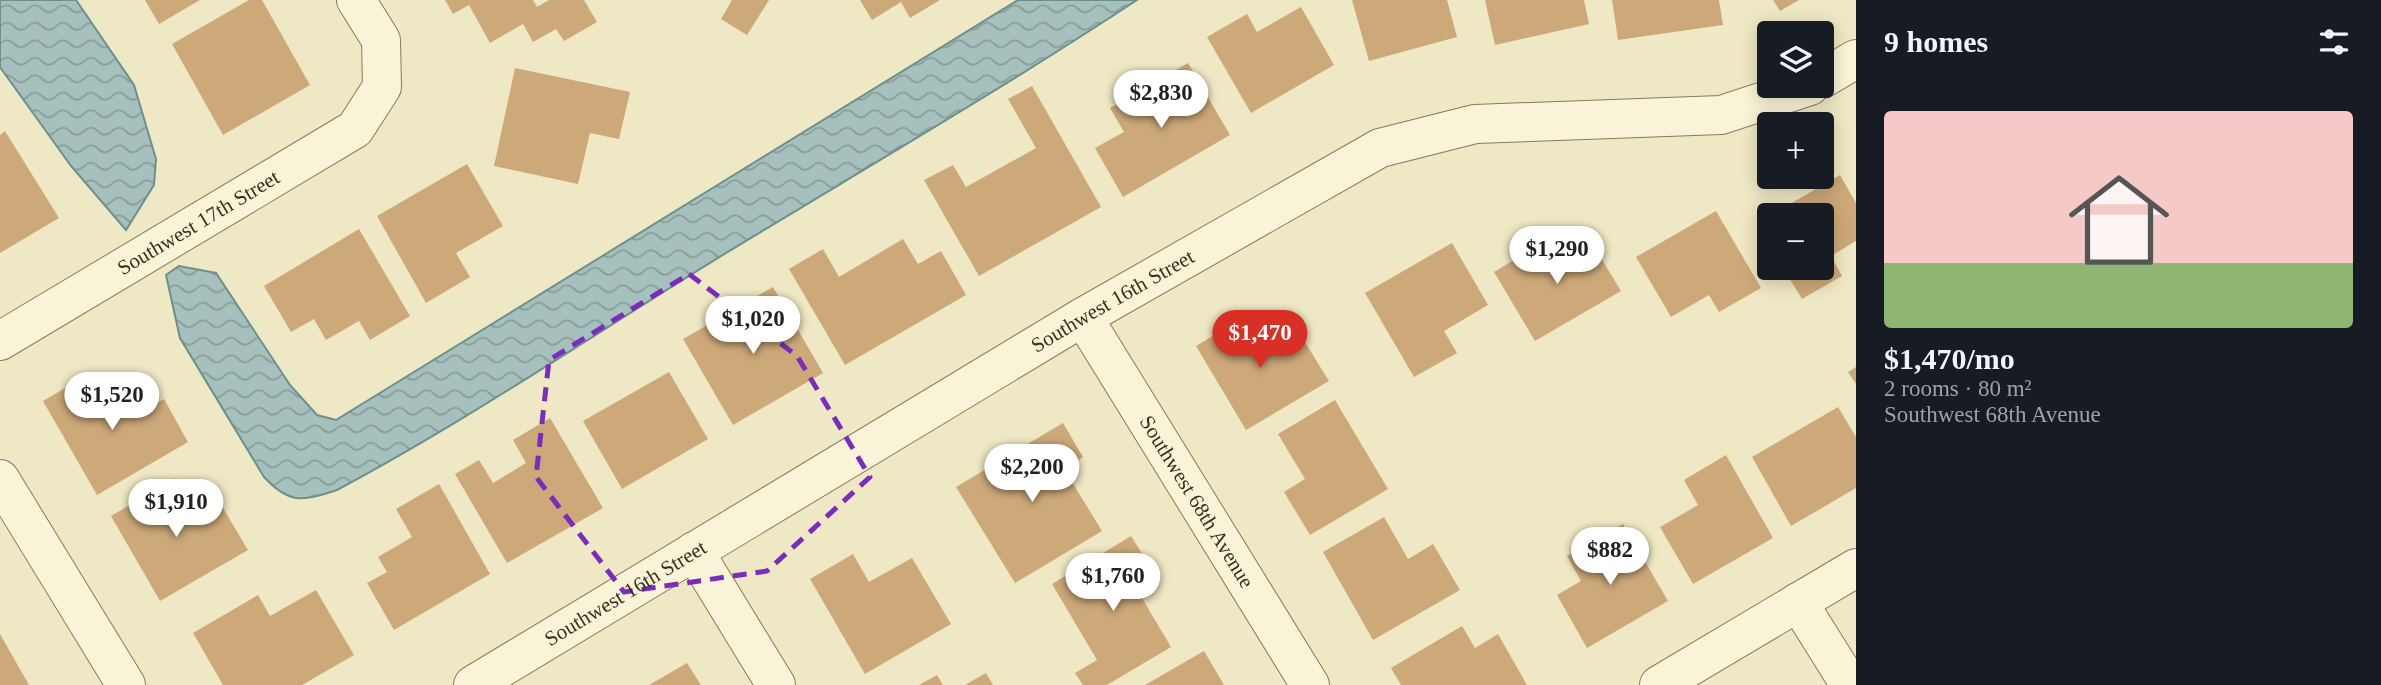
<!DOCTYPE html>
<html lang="en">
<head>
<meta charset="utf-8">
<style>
	:root { --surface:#171b24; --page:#20242c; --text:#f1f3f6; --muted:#9ea1a6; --accent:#d93025 }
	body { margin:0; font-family:"Times New Roman",serif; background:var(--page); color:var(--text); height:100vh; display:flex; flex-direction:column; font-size:26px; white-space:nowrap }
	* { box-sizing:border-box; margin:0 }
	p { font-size:23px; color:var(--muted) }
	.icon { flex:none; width:38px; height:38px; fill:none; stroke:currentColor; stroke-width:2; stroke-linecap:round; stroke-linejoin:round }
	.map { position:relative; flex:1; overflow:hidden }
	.details { display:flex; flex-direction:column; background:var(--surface); width:525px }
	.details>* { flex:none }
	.tools { position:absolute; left:1757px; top:21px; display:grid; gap:14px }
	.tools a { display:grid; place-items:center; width:77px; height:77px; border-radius:7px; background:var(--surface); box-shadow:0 4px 18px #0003; font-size:35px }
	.price { position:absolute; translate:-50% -60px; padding:0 16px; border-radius:24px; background:#fff; color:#222; font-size:23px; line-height:46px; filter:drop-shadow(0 2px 4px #0008) }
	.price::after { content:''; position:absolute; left:50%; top:42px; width:21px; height:16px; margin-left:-10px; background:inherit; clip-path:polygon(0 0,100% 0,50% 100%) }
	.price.on { background:var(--accent); color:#fff }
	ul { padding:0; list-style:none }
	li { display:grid; align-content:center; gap:14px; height:371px; padding:0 28px }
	li span { display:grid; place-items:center; height:217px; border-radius:7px; color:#555 }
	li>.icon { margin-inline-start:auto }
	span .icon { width:126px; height:126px; fill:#fffc; stroke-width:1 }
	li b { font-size:30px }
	h2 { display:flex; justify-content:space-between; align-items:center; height:84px; padding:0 28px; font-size:30px }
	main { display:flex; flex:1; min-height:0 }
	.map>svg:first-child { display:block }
	.water { fill:url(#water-waves); stroke:#6c908c; stroke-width:2 }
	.building { fill:#cda979 }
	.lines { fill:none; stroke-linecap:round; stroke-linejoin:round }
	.minor-casing { stroke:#897a5a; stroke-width:40 }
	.minor { stroke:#f9f4d7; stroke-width:38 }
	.marked { fill:none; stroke:#7b2cbf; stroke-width:5; stroke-dasharray:14 9; stroke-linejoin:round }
	.labels { text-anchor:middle; stroke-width:6; stroke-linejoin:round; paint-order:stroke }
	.street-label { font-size:21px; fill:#392f1e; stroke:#f6f1d3 }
</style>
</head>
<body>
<main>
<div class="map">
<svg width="1856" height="685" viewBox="0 0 1856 685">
	<defs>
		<pattern id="water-waves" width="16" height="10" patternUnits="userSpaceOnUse" patternTransform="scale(1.75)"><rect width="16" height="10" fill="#a6c1bd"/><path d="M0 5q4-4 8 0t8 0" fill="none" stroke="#889d99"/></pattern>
	</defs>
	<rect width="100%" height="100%" fill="#efe8c4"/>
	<path class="water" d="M0 0H76L134 85 156 159 154 185 126 230 71 166 0 67Z
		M1018 0H1137C1002 89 864 169 726 253 597 332 472 418 337 490 303 501 290 505 264 477L180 338 166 275 179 266 216 273 290 385 317 415 336 420Z"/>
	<path class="building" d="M145 0H200L159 24Z
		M249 0H262L310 85 223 135 172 44Z
		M445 0H533L537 7 549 0H584L597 22 564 41 556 29 533 42 523 24 490 43 469 5 453 14Z
		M732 0H769L747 35 721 19Z
		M860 0H940L910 18 901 2 872 20Z
		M1352 0H1447L1457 37 1369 61Z
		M1485 0H1584L1589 24 1495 45Z
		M1612 0H1719L1723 25 1618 40Z
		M1773 0H1799L1780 11Z
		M1301 7 1334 65 1251 113 1207 37 1247 14 1257 32Z
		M1188 63 1230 135 1123 197 1095 148 1124 132 1110 108Z
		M515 68 630 92 619 139 590 133 578 184 494 166Z
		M1032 86 1101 207 979 276 924 180 953 165 966 187 1036 148 1008 99Z
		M5 131 59 218 0 253V135Z
		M467 164 503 226 456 253 470 277 426 303 377 216Z
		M1840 175 1856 203V241L1831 256 1842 276 1802 299 1783 268H1822V215H1771Z
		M1716 211 1761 288 1719 312 1709 295 1671 317 1636 257Z
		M1769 216V243L1758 223Z
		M359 229 410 316 370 340 359 321 326 340 314 319 291 332 264 286Z
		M1587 235 1621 291 1535 341 1494 272 1539 245 1547 259Z
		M903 239 918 264 941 251 966 295 845 365 789 269 823 249 839 277Z
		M1452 243 1488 305 1444 331 1457 353 1414 377 1365 293Z
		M773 287 823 373 733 425 683 339Z
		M1256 310 1281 352 1303 339 1329 381 1246 430 1196 346Z
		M1856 367V384L1848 372Z
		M669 372 708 439 622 489 583 421Z
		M89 374 102 397 122 385 138 414 164 399 188 442 97 495 43 401Z
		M1335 400 1388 489 1310 535 1284 492 1305 479 1278 434Z
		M1838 407 1856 437V488L1791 526 1752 457Z
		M550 418 603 508 507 563 455 474 479 460 493 483 526 463 513 440Z
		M1063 423 1083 457 1064 469 1102 531 1015 583 956 487Z
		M1726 455 1773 538 1693 584 1660 527 1698 505 1684 480Z
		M176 478 200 521 223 508 248 550 160 601 111 516Z
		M439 484 490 574 394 630 367 583 387 572 378 557 412 537 396 509Z
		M1384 517 1408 559 1433 544 1460 590 1373 640 1323 552Z
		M1623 524 1668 601 1587 648 1557 595 1581 581 1567 556Z
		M1131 536 1156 576 1136 588 1171 647 1107 685H1083L1075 673 1097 660 1052 584Z
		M853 554 869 582 912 558 951 624 865 674 810 579Z
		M316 590 354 655 302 685H223L193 633 258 595 270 616Z
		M1462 626 1475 648 1498 634 1527 685H1401L1391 668Z
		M0 634 29 685H0Z
		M1204 651 1224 685H1145Z
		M687 663 701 685H649Z
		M986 673 993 685H965Z
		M937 675 943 685H919Z"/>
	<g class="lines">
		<g class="minor-casing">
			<g id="minor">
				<path d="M1822 79 1856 59"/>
				<path id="s1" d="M1083 317 1310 685"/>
				<path id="s2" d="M0 341 355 129 382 87 381 40 356 0"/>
				<path d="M0 479 126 685"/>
				<path d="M694 551 776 685"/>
				<path d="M1798 602 1850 685"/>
				<path id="s3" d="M473 685 1083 317 1380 148 1475 124 1721 115 1810 86"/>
				<path d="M1659 685 1856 568"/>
			</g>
		</g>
		<use href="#minor" class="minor"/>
	</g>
	<path class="marked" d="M689 274 797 356 870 477 767 571 624 592 536 477 549 360Z"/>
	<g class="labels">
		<g class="street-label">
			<text dy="7" stroke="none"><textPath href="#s2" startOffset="231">Southwest 17th Street</textPath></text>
			<text dy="7" stroke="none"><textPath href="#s3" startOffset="746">Southwest 16th Street</textPath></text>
			<text dy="7" stroke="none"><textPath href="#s1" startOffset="217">Southwest 68th Avenue</textPath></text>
			<text dy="7" stroke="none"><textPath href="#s3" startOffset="178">Southwest 16th Street</textPath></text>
		</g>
	</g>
</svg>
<div class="tools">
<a><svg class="icon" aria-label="layers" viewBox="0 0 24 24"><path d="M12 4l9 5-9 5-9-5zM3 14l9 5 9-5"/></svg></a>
<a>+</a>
<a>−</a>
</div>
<b class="price" style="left:1161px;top:130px">$2,830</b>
<b class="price" style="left:1557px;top:286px">$1,290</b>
<b class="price" style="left:753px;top:356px">$1,020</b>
<b class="price on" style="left:1260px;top:370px">$1,470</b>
<b class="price" style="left:112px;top:432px">$1,520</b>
<b class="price" style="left:1032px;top:504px">$2,200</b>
<b class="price" style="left:176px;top:539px">$1,910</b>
<b class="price" style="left:1610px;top:587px">$882</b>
<b class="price" style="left:1113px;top:613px">$1,760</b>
</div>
<section class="details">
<h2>9 homes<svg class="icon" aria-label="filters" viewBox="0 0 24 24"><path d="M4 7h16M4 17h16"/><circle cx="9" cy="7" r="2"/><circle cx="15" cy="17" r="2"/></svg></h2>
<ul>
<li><span style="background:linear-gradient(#f6c9c9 70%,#8fb573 0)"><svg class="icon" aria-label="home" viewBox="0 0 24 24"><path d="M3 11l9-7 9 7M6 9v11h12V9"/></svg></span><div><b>$1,470/mo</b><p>2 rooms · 80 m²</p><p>Southwest 68th Avenue</p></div></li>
</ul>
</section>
</main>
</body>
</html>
